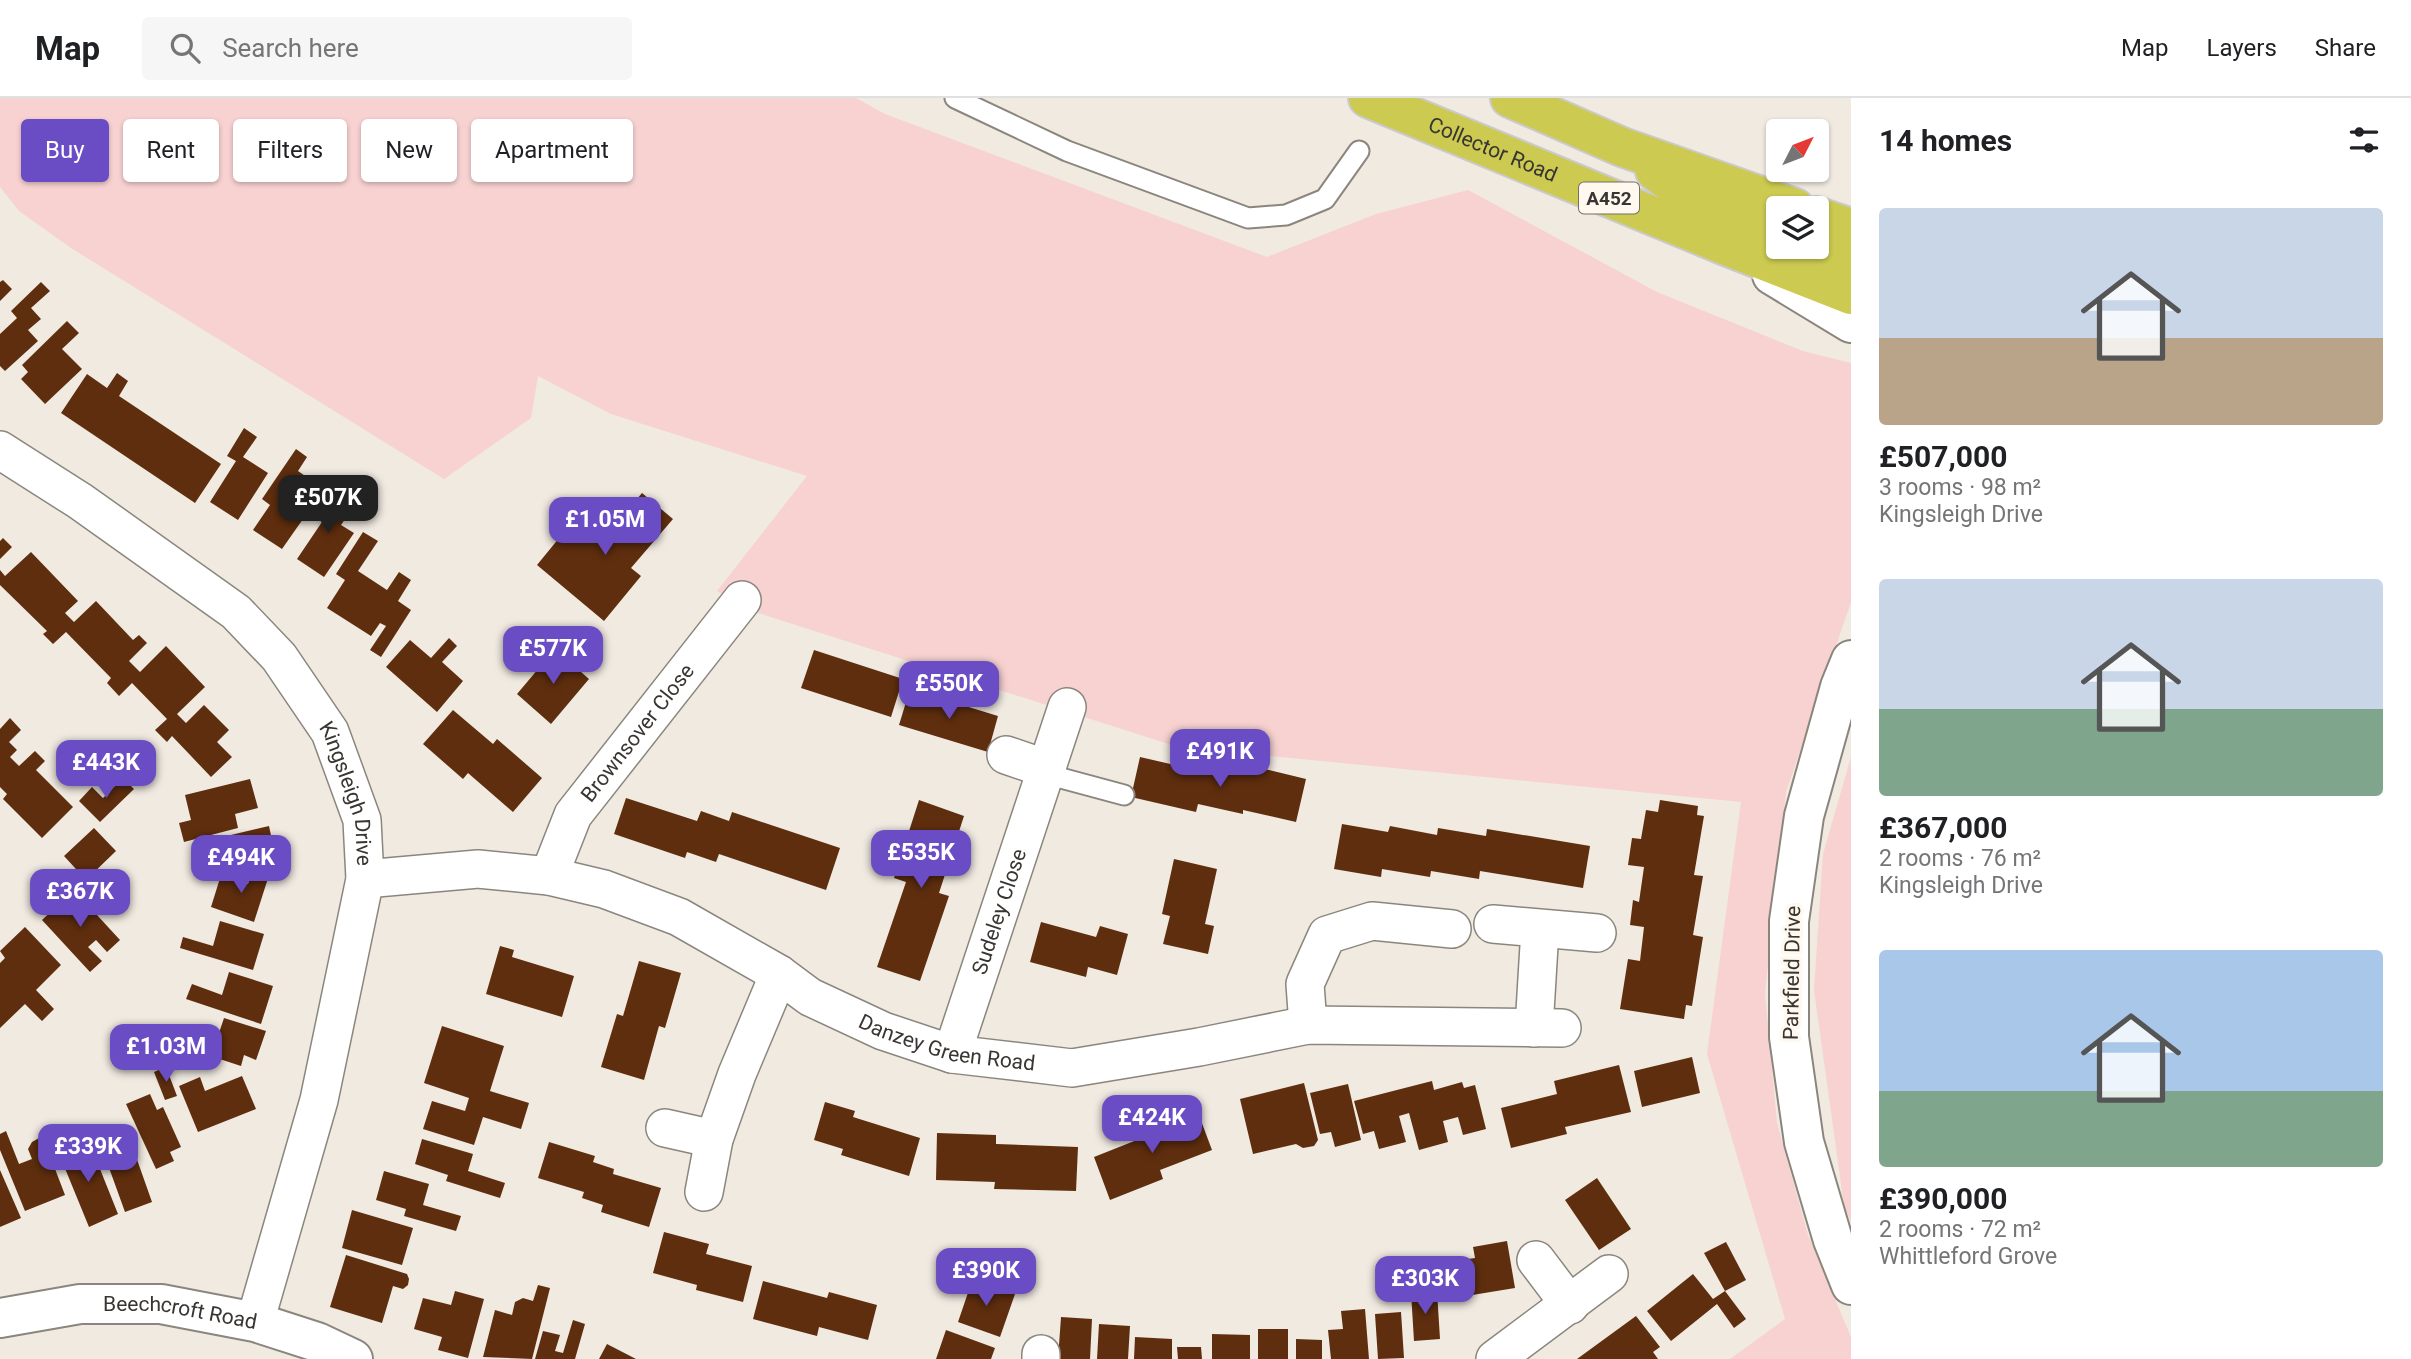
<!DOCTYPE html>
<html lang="en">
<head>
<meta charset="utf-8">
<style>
	:root { --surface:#fff; --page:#f6f6f6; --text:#202124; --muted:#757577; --line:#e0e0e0; --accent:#6a4cc5 }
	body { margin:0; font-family:Roboto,sans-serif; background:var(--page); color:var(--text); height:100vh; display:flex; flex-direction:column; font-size:26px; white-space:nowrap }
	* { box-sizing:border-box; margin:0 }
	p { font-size:23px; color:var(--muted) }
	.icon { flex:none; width:38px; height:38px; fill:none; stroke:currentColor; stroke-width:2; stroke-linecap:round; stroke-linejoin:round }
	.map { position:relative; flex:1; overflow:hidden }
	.drawer { display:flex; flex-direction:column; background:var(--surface); width:560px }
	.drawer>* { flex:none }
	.top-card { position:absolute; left:21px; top:21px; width:665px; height:63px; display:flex; gap:14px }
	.needle { width:46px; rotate:48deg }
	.controls { position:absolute; left:1766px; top:21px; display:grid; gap:14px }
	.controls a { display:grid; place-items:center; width:63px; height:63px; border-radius:7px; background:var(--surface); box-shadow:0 2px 5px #0004; font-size:35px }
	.price { position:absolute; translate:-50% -60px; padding:0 16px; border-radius:14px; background:var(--accent); color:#fff; font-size:23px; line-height:46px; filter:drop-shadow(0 2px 4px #0008) }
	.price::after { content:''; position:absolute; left:50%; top:42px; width:21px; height:16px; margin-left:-10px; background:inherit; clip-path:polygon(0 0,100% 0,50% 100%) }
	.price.active { background:#222; color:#fff }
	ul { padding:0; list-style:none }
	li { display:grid; align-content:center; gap:14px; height:371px; padding:0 28px }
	li span { display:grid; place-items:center; height:217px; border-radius:7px; color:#555 }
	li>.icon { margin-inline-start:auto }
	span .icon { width:126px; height:126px; fill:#fffc; stroke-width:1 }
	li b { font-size:30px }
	h2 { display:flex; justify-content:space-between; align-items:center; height:84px; padding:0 28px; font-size:30px }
	.pill { padding:0 24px; border-radius:7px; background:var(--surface); box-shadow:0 2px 5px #0004; font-size:24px; line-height:63px }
	.pill.active { background:var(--accent); color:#fff }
	header { display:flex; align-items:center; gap:42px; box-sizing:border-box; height:98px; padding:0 35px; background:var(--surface); border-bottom:2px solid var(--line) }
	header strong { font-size:33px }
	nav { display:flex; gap:38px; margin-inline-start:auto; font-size:24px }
	.search { width:490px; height:63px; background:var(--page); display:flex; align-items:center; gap:18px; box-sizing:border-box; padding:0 24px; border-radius:7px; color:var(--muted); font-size:26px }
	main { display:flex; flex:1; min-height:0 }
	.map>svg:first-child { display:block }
	.green { fill:#f7d2d1 }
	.building { fill:#5f2e0e }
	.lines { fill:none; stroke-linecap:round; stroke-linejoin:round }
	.service-casing { stroke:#8b867d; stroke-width:23 }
	.minor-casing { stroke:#8b867d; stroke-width:40 }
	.tertiary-casing { stroke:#8b867d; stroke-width:42 }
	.trunk-casing { stroke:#cbcaca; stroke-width:42 }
	.service { stroke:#fff; stroke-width:19 }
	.minor { stroke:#fff; stroke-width:37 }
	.tertiary { stroke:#fff; stroke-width:38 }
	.trunk { stroke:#ccca50; stroke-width:38 }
	.labels { text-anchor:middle; stroke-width:7; stroke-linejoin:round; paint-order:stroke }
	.shield { fill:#fef8ee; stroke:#73706a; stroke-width:2 }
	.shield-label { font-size:19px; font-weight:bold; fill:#383532 }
	.street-label { font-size:21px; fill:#383532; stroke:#fef8ee }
</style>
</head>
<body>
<header>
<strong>Map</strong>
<div class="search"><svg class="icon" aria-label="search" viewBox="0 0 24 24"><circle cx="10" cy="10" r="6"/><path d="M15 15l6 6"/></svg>Search here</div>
<nav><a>Map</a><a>Layers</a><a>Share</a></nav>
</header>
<main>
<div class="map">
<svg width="1851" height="1261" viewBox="0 0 1851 1261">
	<rect width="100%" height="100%" fill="#f0eae1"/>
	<path class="green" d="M0 0H856L885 16 1267 159 1376 116 1468 92 1657 194 1803 253 1851 265V504L1786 694 1765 895 1777 1025 1808 1137 1851 1239V1261H1730L1785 1221 1707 956 1741 704 1178 649 752 513 717 493 807 378 611 316 538 278 531 320 444 381 71 150 19 113 0 89Z
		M1851 659V1124L1844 1108 1814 892 1823 756Z"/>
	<path class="building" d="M3 182 12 191 0 203V184Z
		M41 184 50 193 31 210 41 221 28 232 38 243 5 273 0 268V236L17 220 11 213Z
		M67 223 79 235 62 251 82 271 45 306 21 281 28 274 22 267Z
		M117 275 128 283 119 298 221 366 195 405 61 315 87 276 107 290Z
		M244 330 257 339 243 359 268 375 238 422 210 404 236 363 227 358Z
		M296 351 307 359 298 373 324 391 282 451 253 432 270 407 262 401Z
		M332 390 343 398 340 403 352 411 341 427 354 435 324 479 297 461 324 421 315 416Z
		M642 395 673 421 631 470 641 478 604 523 537 467 573 423 600 445Z
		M363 434 378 443 358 473 387 492 399 474 411 482 398 503 411 512 381 559 370 552 386 528 380 525 371 538 327 510 345 482 336 476Z
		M3 440 12 449 0 461V443Z
		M31 454 78 503 65 515 74 524 96 503 133 542 139 537 147 545 129 563 140 574 166 548 205 589 177 616 186 625 204 607 229 632 217 644 232 659 211 679 172 638 167 644 155 632 167 621 132 585 119 598 107 585 111 580 66 534 53 546 43 536 47 533 0 487V472L5 478Z
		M449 540 457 548 442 564 463 583 437 614 386 569 410 542 431 560Z
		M555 551 589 581 551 626 517 596Z
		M814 552 903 581 891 619 801 590Z
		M910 591 998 618 988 654 899 627Z
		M453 612 493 646 497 641 542 680 513 714 468 675 463 681 423 646Z
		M10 620 21 632 9 644 17 652 10 659 19 668 35 653 45 663 36 672 73 709 42 740 3 701 7 696 0 689V631Z
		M1140 659 1205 674 1207 666 1252 676 1253 668 1306 681 1296 724 1243 712V716L1198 706 1196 714 1131 699Z
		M123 680 134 691 100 724 79 703 92 689 103 700Z
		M250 681 258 710 235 716 238 730 184 744 179 725 191 722 185 697Z
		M626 700 697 723 701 713 729 723 732 714 840 750 826 792 719 756 716 764 687 754 685 760 614 736Z
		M919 702 964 718 939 795 949 798 920 883 877 869 906 784 894 780Z
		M1660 702 1698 708 1697 717 1704 718 1694 777 1703 778 1693 837 1703 839 1692 908 1686 907 1684 921 1620 911 1628 861 1640 863 1644 829 1630 827 1633 802 1639 804 1644 769 1628 767 1632 740 1641 741 1646 712 1658 714Z
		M1342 726 1388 734 1390 728 1437 737 1438 730 1486 738 1487 731 1590 748 1583 790 1480 773 1479 781 1431 773 1430 779 1382 771 1381 779 1334 771Z
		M269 728 275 756 216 769 210 742Z
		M94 730 116 753 86 782 64 758Z
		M1174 761 1217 771 1205 826 1214 828 1208 856 1163 846 1170 818 1162 816Z
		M254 769 270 774 254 824 211 809 221 777 248 786Z
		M74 792 120 842 107 854 96 842 88 849 102 863 90 874 42 822Z
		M220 823 264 836 253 872 180 850 183 839 213 848Z
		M1041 824 1096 839 1100 828 1128 836 1117 877 1088 869 1086 879 1030 864Z
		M25 829 61 867 36 892 54 911 42 923 25 906 0 930V865L5 860 0 853Z
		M500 848 514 852 512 859 574 878 562 919 486 896Z
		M639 863 681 875 665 930 659 928 644 982 601 969 617 916 623 918Z
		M229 874 273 888 261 926 186 901 192 886 222 897Z
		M224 920 266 933 256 962 244 957 241 968 189 951 192 940 215 947Z
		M442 928 504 948 490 993 529 1005 521 1031 483 1019 474 1047 423 1031 432 1003 465 1013 469 1000 424 985Z
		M1692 959 1700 995 1642 1009 1634 973Z
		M1619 967 1631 1014 1565 1029 1567 1036 1511 1050 1501 1010 1557 996 1554 983Z
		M166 969 177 998 165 1002 154 974Z
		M242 978 256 1011 198 1034 179 988 200 979 205 993Z
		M1432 983 1434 992 1462 984 1464 990 1475 987 1486 1031 1463 1037 1458 1019 1443 1023 1448 1044 1419 1052 1409 1015 1399 1018 1406 1044 1379 1051 1374 1033 1363 1036 1354 1003Z
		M1304 985 1318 1042 1314 1048 1303 1050 1296 1046 1253 1056 1240 1001Z
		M1348 986 1361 1042 1335 1049 1331 1034 1320 1036 1310 995Z
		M150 996 157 1012 163 1009 181 1049 170 1054 174 1063 156 1071 126 1006Z
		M825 1004 855 1013 853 1019 920 1040 909 1078 841 1057 843 1051 814 1042Z
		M1197 1012 1212 1052 1160 1072 1163 1081 1110 1102 1094 1059 1147 1038 1144 1032Z
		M6 1033 19 1066 32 1061 28 1051 32 1044 39 1040 47 1050 65 1097 25 1113 0 1052V1036Z
		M937 1035 996 1037V1046L1078 1049 1076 1093 994 1091 995 1084 936 1082Z
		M115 1036 123 1057 134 1053 152 1104 125 1114 99 1042Z
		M65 1041 73 1059 92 1051 118 1116 89 1129 55 1046Z
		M422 1041 473 1056 468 1073 505 1085 500 1100 446 1083 448 1077 415 1066Z
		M549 1044 595 1058 593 1064 614 1071 613 1076 661 1090 649 1129 601 1114 603 1107 582 1100 584 1094 538 1080Z
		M0 1072 21 1120 0 1129Z
		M384 1073 429 1086 423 1107 461 1118 456 1133 404 1118 406 1111 376 1102Z
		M1597 1080 1631 1131 1599 1152 1565 1102Z
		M352 1112 413 1130 402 1167 342 1150Z
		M664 1134 709 1146 706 1156 752 1168 743 1204 696 1192 697 1187 653 1175Z
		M1507 1143 1515 1190 1454 1200 1449 1164 1475 1160 1473 1149Z
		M1726 1144 1746 1182 1725 1193 1704 1155Z
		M346 1157 407 1176 409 1181 408 1187 403 1191 393 1188 382 1225 330 1209Z
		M1693 1176 1713 1201 1725 1193 1746 1221 1734 1230 1717 1206 1671 1243 1647 1213Z
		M973 1180 1015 1196 1000 1239 958 1224Z
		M763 1183 827 1200 829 1194 877 1207 868 1242 819 1229 817 1238 753 1221Z
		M538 1187 550 1190 532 1261 483 1259 495 1212 512 1217 515 1204 523 1200 533 1203Z
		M455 1193 484 1201 468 1260 438 1252 442 1239 414 1231 423 1200 451 1207Z
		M1437 1193 1440 1241 1414 1243 1411 1194Z
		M1365 1211 1369 1261H1331L1328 1232 1343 1231 1341 1213Z
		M1401 1214 1404 1260 1378 1261 1375 1216Z
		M1636 1218 1660 1249 1653 1254 1658 1261H1577Z
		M1061 1219 1092 1221 1090 1261H1058Z
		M573 1222 585 1226 575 1261H535L543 1233 560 1237 555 1253 563 1255Z
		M1099 1226 1130 1228 1128 1261H1097Z
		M1258 1231H1288V1261H1258Z
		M946 1232 995 1250 991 1261H936Z
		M1212 1236 1250 1237V1261H1212Z
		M1135 1239 1172 1241V1261H1134Z
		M1296 1241 1322 1242V1261H1296Z
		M607 1246 636 1261H599Z
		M1177 1249H1201L1202 1261H1178Z"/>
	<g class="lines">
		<g class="service-casing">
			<path id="service" d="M955 0 1067 53 1248 120 1286 117 1325 101 1359 53
				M1046 676 1124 697"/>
		</g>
		<g class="minor-casing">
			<g id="minor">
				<path id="s1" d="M0 352 80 403 236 514 279 559 330 634 362 722 365 781 319 1002 255 1224"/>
				<path d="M1006 657 1047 671"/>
				<path id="s2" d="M549 778 573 717 742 502"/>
				<path id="s3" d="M365 781 478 771 549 778 604 791 679 819 779 876 810 899 883 933 952 956 1072 970 1199 949 1308 927 1562 930"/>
				<path d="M1493 826 1597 835"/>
				<path d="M1308 927 1305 886 1327 837 1372 823 1452 831"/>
				<path d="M1534 930 1540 831"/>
				<path id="s4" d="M952 956 1067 609"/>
				<path d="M665 1030 714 1041"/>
				<path d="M704 1094 714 1041 737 976 779 876"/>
				<path d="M1536 1162 1570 1207"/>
				<path d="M1041 1256V1261"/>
				<path d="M1495 1261 1609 1176"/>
			</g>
		</g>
		<g class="tertiary-casing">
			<g id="tertiary">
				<path d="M1772 177 1851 225"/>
				<path d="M1851 562 1840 589 1804 718 1789 823V939L1804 1044 1833 1142 1851 1187"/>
				<path id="s5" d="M0 1220 80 1206H161L255 1224 317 1244 353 1261"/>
			</g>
		</g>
		<g class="trunk-casing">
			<g id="trunk">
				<path id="s6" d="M1368 0 1726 148 1851 197"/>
				<path d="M1510 0 1622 49 1795 110"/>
				<path d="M1655 73 1702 108 1778 137"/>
				<path d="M1816 118 1851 130"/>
				<path d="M1809 149 1851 165"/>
			</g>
		</g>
		<use href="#service" class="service"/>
		<use href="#minor" class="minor"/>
		<use href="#tertiary" class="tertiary"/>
		<use href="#trunk" class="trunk"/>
	</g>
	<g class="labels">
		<rect class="shield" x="1579" y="84.5" width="60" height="31" rx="5"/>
		<g class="shield-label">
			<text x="1609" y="107">A452</text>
		</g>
		<g class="street-label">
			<text dy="7" stroke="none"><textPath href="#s6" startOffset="135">Collector Road</textPath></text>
			<text dy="7" stroke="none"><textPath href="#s2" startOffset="170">Brownsover Close</textPath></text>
			<text dy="7" stroke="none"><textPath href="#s1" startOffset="504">Kingsleigh Drive</textPath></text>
			<text dy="7" stroke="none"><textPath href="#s4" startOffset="150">Sudeley Close</textPath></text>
			<text transform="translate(1792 875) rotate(-89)" y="7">Parkfield Drive</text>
			<text dy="7" stroke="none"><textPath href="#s3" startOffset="621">Danzey Green Road</textPath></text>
			<text dy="7" stroke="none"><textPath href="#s5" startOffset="182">Beechcroft Road</textPath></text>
		</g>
	</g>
</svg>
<div class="controls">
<a><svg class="needle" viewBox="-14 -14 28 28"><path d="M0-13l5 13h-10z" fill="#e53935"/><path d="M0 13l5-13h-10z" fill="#757577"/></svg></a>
<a><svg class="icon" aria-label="layers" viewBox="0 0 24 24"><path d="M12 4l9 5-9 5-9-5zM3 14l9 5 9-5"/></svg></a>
</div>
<b class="price active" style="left:328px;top:437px">£507K</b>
<b class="price" style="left:605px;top:459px">£1.05M</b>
<b class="price" style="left:553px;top:588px">£577K</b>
<b class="price" style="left:949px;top:623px">£550K</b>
<b class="price" style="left:1220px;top:691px">£491K</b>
<b class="price" style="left:106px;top:702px">£443K</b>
<b class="price" style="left:921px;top:792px">£535K</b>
<b class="price" style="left:241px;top:797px">£494K</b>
<b class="price" style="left:80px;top:831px">£367K</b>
<b class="price" style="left:166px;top:986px">£1.03M</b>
<b class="price" style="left:1152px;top:1057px">£424K</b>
<b class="price" style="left:88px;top:1086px">£339K</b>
<b class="price" style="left:986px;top:1210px">£390K</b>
<b class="price" style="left:1425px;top:1218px">£303K</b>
<div class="top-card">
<a class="pill active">Buy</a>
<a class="pill">Rent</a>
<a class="pill">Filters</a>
<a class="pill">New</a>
<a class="pill">Apartment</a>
</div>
</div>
<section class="drawer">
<h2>14 homes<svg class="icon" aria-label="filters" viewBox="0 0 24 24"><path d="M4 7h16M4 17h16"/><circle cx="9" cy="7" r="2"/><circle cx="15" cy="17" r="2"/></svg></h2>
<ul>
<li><span style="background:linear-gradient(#c9d6e8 60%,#b9a48a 0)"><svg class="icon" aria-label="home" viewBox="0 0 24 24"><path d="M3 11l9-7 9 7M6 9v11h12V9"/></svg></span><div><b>£507,000</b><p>3 rooms · 98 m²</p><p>Kingsleigh Drive</p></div></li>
<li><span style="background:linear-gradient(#c9d6e8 60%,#7fa58c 0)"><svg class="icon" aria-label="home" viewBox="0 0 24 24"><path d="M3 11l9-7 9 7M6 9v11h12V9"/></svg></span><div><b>£367,000</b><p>2 rooms · 76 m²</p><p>Kingsleigh Drive</p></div></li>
<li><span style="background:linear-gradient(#a9c7e8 65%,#7fa58c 0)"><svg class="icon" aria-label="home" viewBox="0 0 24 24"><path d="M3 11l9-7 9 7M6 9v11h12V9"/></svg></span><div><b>£390,000</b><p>2 rooms · 72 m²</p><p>Whittleford Grove</p></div></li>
</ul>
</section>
</main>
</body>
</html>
